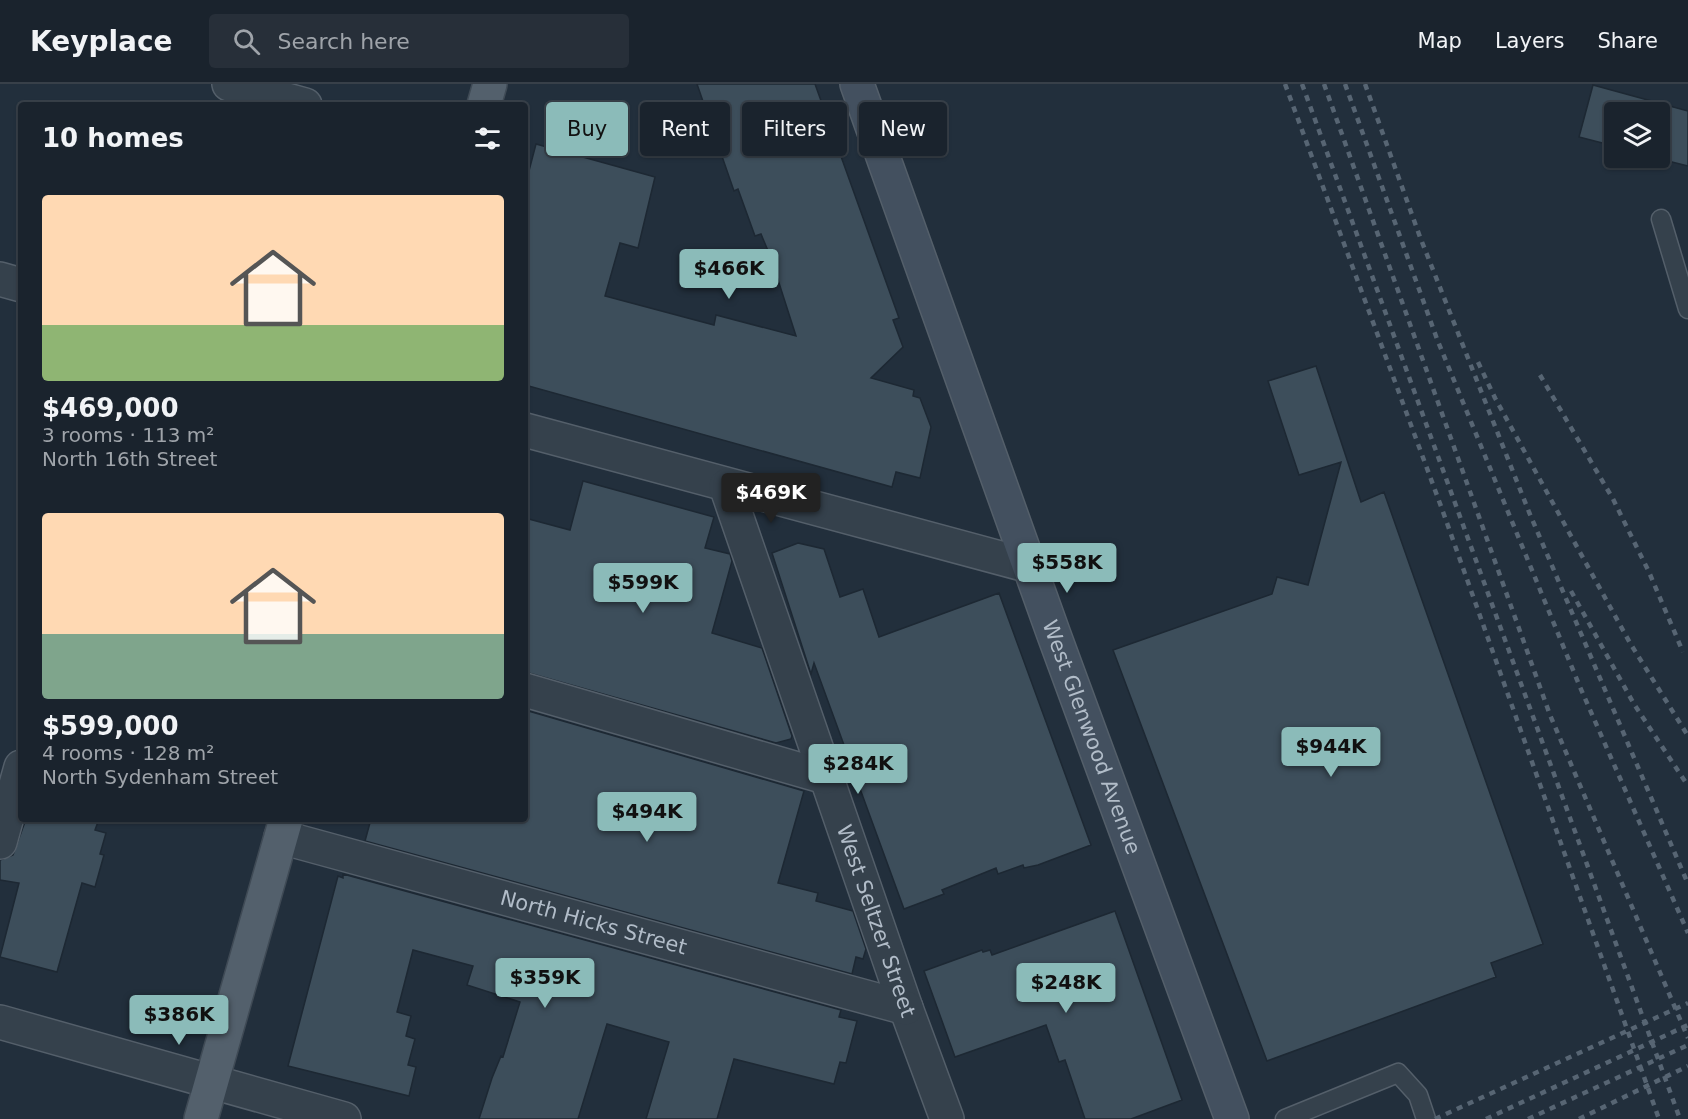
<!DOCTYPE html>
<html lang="en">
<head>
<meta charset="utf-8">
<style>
	:root { --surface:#1a232d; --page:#272f39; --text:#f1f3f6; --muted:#9fa4aa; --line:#384049; --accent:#8bbbb9 }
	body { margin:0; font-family:"DejaVu Sans",sans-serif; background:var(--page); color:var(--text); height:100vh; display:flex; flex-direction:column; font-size:22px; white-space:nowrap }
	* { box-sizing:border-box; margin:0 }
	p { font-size:20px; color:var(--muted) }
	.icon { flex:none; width:33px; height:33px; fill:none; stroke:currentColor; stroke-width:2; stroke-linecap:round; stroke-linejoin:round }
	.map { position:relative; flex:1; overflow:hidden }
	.details { position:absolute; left:18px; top:18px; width:510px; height:720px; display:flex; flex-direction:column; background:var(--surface); border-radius:6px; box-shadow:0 2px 4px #0004,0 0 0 2px var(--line) }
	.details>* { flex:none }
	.hud { position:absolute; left:546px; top:18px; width:570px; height:54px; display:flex; gap:12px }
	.controls { position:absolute; left:1604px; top:18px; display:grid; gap:12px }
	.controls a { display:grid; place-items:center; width:66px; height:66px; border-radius:6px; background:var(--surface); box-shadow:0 2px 4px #0004,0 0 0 2px var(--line); font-size:30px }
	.price { position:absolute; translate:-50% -51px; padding:0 14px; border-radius:6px; background:var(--accent); color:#111; font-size:20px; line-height:39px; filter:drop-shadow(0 2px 3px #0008) }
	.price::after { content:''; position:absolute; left:50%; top:36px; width:18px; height:14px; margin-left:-9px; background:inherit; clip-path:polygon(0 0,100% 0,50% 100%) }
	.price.active { background:#222; color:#fff }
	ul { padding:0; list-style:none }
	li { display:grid; align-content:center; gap:12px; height:318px; padding:0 24px }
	li span { display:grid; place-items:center; height:186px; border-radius:6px; color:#555 }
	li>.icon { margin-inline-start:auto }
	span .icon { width:108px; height:108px; fill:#fffc; stroke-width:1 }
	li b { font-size:26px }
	h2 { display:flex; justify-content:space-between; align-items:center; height:72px; padding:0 24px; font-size:26px }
	.pill { padding:0 21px; border-radius:6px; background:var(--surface); box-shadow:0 2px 4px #0004,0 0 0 2px var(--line); font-size:21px; line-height:54px }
	.pill.active { background:var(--accent); color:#111 }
	header { display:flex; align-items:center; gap:36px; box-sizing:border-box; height:84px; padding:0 30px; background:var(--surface); border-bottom:2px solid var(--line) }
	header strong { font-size:28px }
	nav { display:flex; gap:33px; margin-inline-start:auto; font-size:21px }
	.search { width:420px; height:54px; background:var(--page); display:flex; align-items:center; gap:15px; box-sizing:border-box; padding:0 21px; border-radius:6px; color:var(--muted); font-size:22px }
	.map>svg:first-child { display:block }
	.building { fill:#3d4e5b; stroke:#1d2833; stroke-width:1.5 }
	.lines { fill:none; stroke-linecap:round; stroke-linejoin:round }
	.lane-casing { stroke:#545f6a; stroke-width:21 }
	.street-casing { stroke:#545f6a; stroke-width:36 }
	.secondary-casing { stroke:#545f6a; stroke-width:36 }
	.primary-casing { stroke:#3f4a55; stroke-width:36 }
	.lane { stroke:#35414c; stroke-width:18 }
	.street { stroke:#35414c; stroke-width:33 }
	.secondary { stroke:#43505f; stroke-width:33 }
	.primary { stroke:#53606c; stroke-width:33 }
	.rail { stroke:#576573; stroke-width:4.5; stroke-dasharray:6 6; stroke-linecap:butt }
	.labels { text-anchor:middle; stroke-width:4.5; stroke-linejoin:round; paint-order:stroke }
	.street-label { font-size:21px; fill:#b1bcc8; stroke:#1b2631 }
</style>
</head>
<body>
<header>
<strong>Keyplace</strong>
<div class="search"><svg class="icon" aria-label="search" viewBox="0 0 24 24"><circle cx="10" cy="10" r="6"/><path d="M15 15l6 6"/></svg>Search here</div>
<nav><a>Map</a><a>Layers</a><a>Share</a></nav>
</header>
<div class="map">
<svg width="1688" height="1035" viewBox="0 0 1688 1035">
	<rect width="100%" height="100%" fill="#222f3c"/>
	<path class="building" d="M697 0H815L899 234 893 236 903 263 871 294 914 306 913 312 920 314 931 343 920 394 896 388 892 403 525 301V102L536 60 655 93 638 164 620 159 605 212 714 241 716 231 796 252 771 174 761 150 755 152 738 105 734 107Z
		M1593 1 1688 27V82L1656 74H1659V28H1614V62L1579 53Z
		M1316 282 1361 418 1384 408 1543 860 1491 879 1496 893 1267 977 1113 566 1272 510 1277 493 1308 501 1341 378 1299 391 1268 297Z
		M583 397 714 433 705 464 730 470 732 477 712 549 762 564 792 652 791 655 776 659 525 588V434L570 446Z
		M798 459 824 465 840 513 863 505 879 553 999 509 1091 761 1038 781 1024 784 1023 781 998 790 996 784 942 806 944 810 904 825 814 579 811 590 772 469Z
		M525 626 804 707 778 799 818 809 816 817 853 827 866 865 863 875 856 873 852 890 365 757 371 735H525Z
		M26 735H99L95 746 106 749 100 770 104 771 95 803 82 799 57 888 0 873 19 799 0 796V776L13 771Z
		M343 790 841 926 839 933 857 937 846 979 840 978 834 1000 734 975 717 1035H646L669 958 607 940 578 1035H479L492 994 501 972 503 973 520 918 467 901 473 882 413 866 397 928 411 932 406 952 415 955 408 981 416 983 409 1012 288 982 338 792 343 794Z
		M1115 827 1182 1016 1131 1035H1085L1065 976 1059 978 1046 941 955 973 924 887 982 866 983 868 990 866 992 871Z"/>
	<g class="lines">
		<g class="lane-casing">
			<path id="lane" d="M1661 135 1688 225
				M1285 1035 1398 989 1418 1011 1426 1035"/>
		</g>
		<g class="street-casing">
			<g id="street">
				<path d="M229 0 305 21"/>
				<path d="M0 195 21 201"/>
				<path d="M525 346 1030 482"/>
				<path id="s1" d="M726 402 906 924 947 1035"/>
				<path d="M525 606 825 693"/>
				<path id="s2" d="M281 753 906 924"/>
				<path d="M0 758 21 683"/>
				<path d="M0 938 344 1035"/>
			</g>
		</g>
		<g class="secondary-casing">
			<g id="secondary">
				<path id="s3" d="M857 0 1054 551 1232 1035"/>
			</g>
		</g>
		<g class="primary-casing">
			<path id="primary" d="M484 21 490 0
				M201 1035 286 735"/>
		</g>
		<use href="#lane" class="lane"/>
		<use href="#street" class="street"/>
		<use href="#secondary" class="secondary"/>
		<use href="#primary" class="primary"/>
		<path class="rail" d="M1285 0 1442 425 1659 1035
			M1302 0 1680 1035
			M1324 0 1550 631 1688 954
			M1345 0 1437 255 1580 603 1688 849
			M1365 0 1420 153 1529 428 1688 800
			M1478 278 1495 314 1630 559 1688 652
			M1540 291 1613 415 1649 488 1683 568
			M1571 507 1634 620 1688 702
			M1435 1035 1688 919
			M1486 1035 1688 941
			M1528 1035 1688 961
			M1579 1035 1688 982"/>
	</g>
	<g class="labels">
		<g class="street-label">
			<text dy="7" stroke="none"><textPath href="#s3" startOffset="694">West Glenwood Avenue</textPath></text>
			<text dy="7" stroke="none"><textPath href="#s1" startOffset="460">West Seltzer Street</textPath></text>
			<text dy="7" stroke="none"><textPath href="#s2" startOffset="324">North Hicks Street</textPath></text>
		</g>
	</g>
</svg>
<div class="controls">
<a><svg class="icon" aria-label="layers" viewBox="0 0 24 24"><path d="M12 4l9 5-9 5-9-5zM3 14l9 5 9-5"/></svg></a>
</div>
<b class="price" style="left:729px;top:216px">$466K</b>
<b class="price active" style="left:771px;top:440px">$469K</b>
<b class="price" style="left:1067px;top:510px">$558K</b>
<b class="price" style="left:643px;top:530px">$599K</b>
<b class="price" style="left:1331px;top:694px">$944K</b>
<b class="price" style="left:858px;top:711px">$284K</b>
<b class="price" style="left:647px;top:759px">$494K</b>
<b class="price" style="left:545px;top:925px">$359K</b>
<b class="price" style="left:1066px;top:930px">$248K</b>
<b class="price" style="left:179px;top:962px">$386K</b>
<div class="hud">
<a class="pill active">Buy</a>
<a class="pill">Rent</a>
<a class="pill">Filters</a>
<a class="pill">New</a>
</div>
<section class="details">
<h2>10 homes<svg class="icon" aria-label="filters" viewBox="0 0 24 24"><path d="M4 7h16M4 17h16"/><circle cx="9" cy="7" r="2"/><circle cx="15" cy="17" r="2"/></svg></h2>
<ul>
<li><span style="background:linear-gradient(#ffd9b3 70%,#8fb573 0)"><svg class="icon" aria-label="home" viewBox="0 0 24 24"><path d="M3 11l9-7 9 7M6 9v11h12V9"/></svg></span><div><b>$469,000</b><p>3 rooms · 113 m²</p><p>North 16th Street</p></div></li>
<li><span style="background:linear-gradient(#ffd9b3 65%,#7fa58c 0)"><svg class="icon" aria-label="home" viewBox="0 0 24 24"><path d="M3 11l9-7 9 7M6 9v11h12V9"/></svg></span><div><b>$599,000</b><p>4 rooms · 128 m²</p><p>North Sydenham Street</p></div></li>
</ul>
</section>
</div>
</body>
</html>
